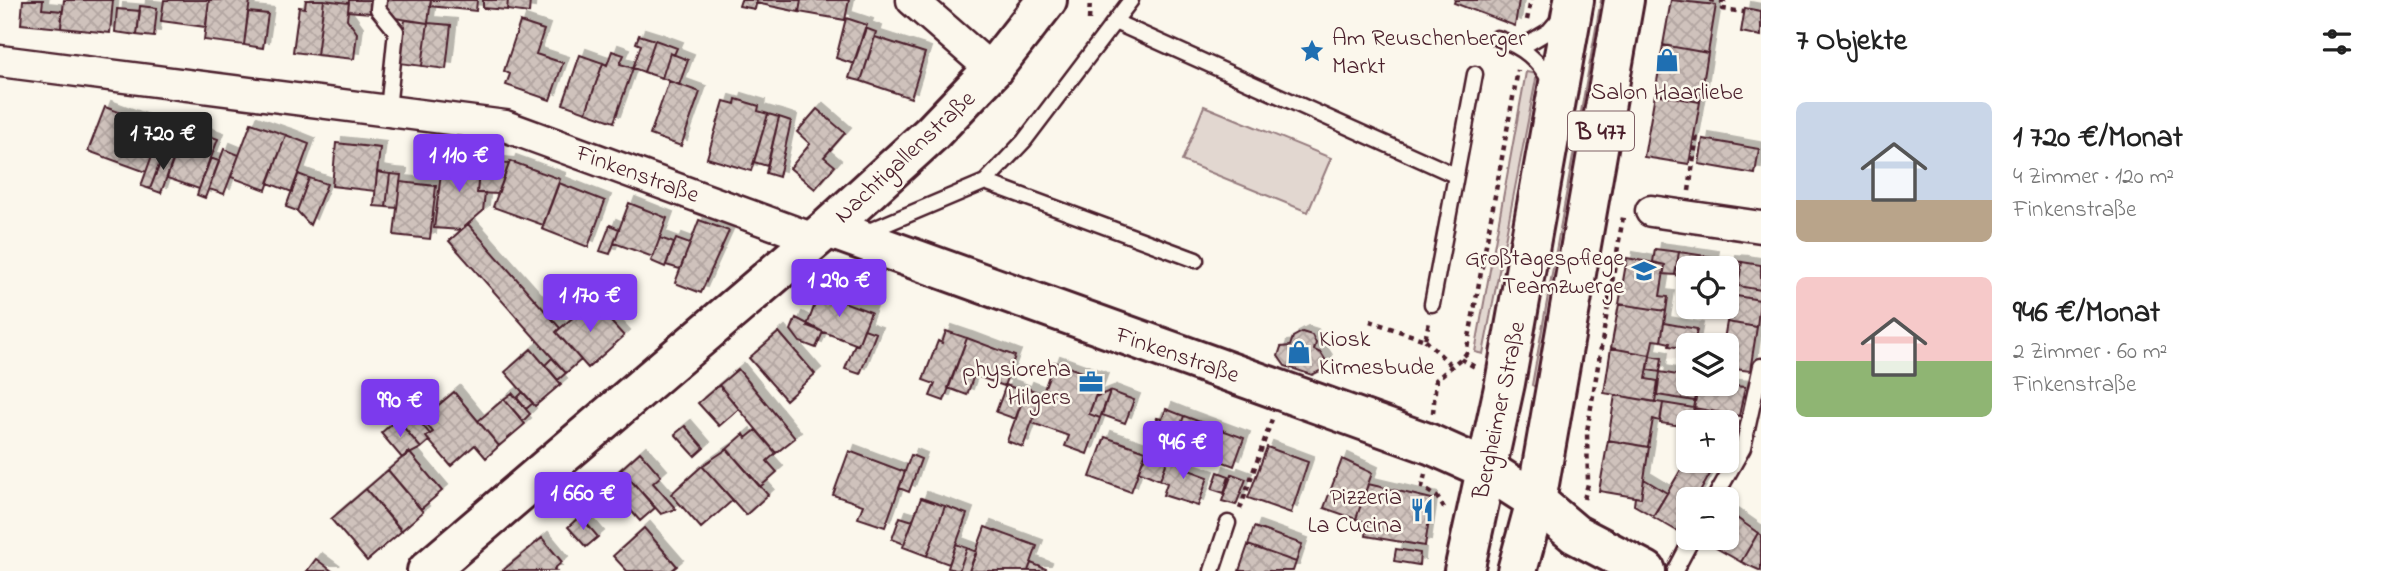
<!DOCTYPE html>
<html lang="de">
<head>
<meta charset="utf-8">
<style>
	:root { --surface:#fff; --page:#f2f2f2; --text:#222; --muted:#767676; --accent:#7c3aed }
	body { margin:0; font-family:"Indie Flower",sans-serif; background:var(--page); color:var(--text); height:100vh; display:flex; flex-direction:column; font-size:26px; white-space:nowrap }
	* { box-sizing:border-box; margin:0 }
	p { font-size:23px; color:var(--muted) }
	.icon { flex:none; width:38px; height:38px; fill:none; stroke:currentColor; stroke-width:2; stroke-linecap:round; stroke-linejoin:round }
	.map { position:relative; flex:1; overflow:hidden }
	.side { display:flex; flex-direction:column; background:var(--surface); width:630px }
	.side>* { flex:none }
	.tools { position:absolute; left:1676px; top:256px; display:grid; gap:14px }
	.tools a { display:grid; place-items:center; width:63px; height:63px; border-radius:10px; background:var(--surface); box-shadow:0 2px 5px #0004; font-size:35px }
	.price { position:absolute; translate:-50% -60px; padding:0 16px; border-radius:7px; background:var(--accent); color:#fff; font-size:23px; line-height:46px; filter:drop-shadow(0 2px 4px #0008) }
	.price::after { content:''; position:absolute; left:50%; top:42px; width:21px; height:16px; margin-left:-10px; background:inherit; clip-path:polygon(0 0,100% 0,50% 100%) }
	.price.active { background:#222; color:#fff }
	ul { padding:0; list-style:none }
	li { display:flex; align-items:center; gap:21px; height:175px; padding:0 35px }
	li span { display:grid; place-items:center; flex:none; width:196px; height:140px; border-radius:10px; color:#555 }
	li>.icon { margin-inline-start:auto }
	span .icon { width:84px; height:84px; fill:#fffc; stroke-width:1 }
	li b { font-size:30px }
	h2 { display:flex; justify-content:space-between; align-items:center; height:84px; padding:0 35px; font-size:30px }
	main { display:flex; flex:1; min-height:0 }
	.map>svg:first-child { display:block }
	.built { fill:#eee7de }
	.green { fill:#e2d7d0; stroke:#967b7e; stroke-width:2 }
	.building { fill:url(#building-cross-hatch); stroke:#4a1f2b; stroke-width:2; filter:url(#shadow) }
	.lines { fill:none; stroke-linecap:round; stroke-linejoin:round }
	.lane-casing { stroke:#4a1f2b; stroke-width:19 }
	.street-casing { stroke:#4a1f2b; stroke-width:35 }
	.secondary-casing { stroke:#4a1f2b; stroke-width:44 }
	.primary-casing { stroke:#4a1f2b; stroke-width:44 }
	.path { stroke:#4a1f2b; stroke-width:4.5; stroke-dasharray:5 5; stroke-linecap:butt }
	.lane { stroke:#fbf7ec; stroke-width:14 }
	.street { stroke:#fbf7ec; stroke-width:30 }
	.secondary { stroke:#fbf7ec; stroke-width:38 }
	.primary { stroke:#fbf7ec; stroke-width:38 }
	.labels { text-anchor:middle; stroke-width:5; stroke-linejoin:round; paint-order:stroke }
	.shield { fill:#fbf7ec; stroke:#7f6065; stroke-width:2 }
	.shield-label { font-size:23px; font-weight:bold; fill:#4a1f2b }
	.poi-label { font-size:24px; fill:#4a1f2b; stroke:#fbf7ec; text-anchor:end }
	.street-label { font-size:24px; fill:#4a1f2b; stroke:#fbf7ec }
</style>
</head>
<body>
<main>
<div class="map">
<svg width="1761" height="571" viewBox="0 0 1761 571">
	<defs>
		<pattern id="building-cross-hatch" width="8" height="8" patternUnits="userSpaceOnUse" patternTransform="scale(1.75)"><rect width="8" height="8" fill="#cfc2bc"/><path d="M0 0l8 8M0 8l8-8" fill="none" stroke="#b3a6a2"/></pattern>
		<filter id="shadow"><feDropShadow dx="6" dy="-6" stdDeviation="0" flood-color="#0004"/></filter>
	</defs>
	<rect width="100%" height="100%" fill="#fbf7ec"/>
	<filter id="ink" filterUnits="userSpaceOnUse"><feTurbulence type="fractalNoise" baseFrequency=".0143" numOctaves="2"/><feDisplacementMap in="SourceGraphic" scale="14" xChannelSelector="R" yChannelSelector="G"/><feConvolveMatrix kernelMatrix="1 2 1 2 8 2 1 2 1" color-interpolation-filters="sRGB"/></filter>
	<g filter="url(#ink)">
		<path class="built" d="M1727 284 1732 285 1723 345H1695L1699 317H1704L1705 306H1727Z
			M1669 346 1689 349V361L1667 358Z"/>
		<path class="green" d="M1601 0H1609L1541 390 1532 385Z
			M1526 72 1537 74 1483 354 1475 352Z
			M1204 106 1331 158 1308 212 1182 161Z"/>
		<path class="building" d="M23 0H43L42 9 62 11 61 28 21 24Z
			M64 0H113L110 33 61 28Z
			M164 0H209L206 27 161 21Z
			M209 0H250L244 45 204 40Z
			M306 0H324L317 55 293 52 299 7 305 8Z
			M324 0 349 3 347 19 357 33 354 59 317 55Z
			M349 0H372L370 13 348 11Z
			M387 0H431L428 23 395 18 386 8Z
			M431 0H477L476 11 430 6Z
			M483 0H508L507 10 483 8Z
			M508 0H530L529 13 507 10Z
			M741 0H757L755 9 739 6Z
			M757 0H801L799 12 756 3Z
			M801 0H849L845 20 799 12Z
			M1455 0H1519L1515 26 1454 3Z
			M1671 0 1716 5 1708 53 1663 45Z
			M140 6 157 8 154 37 137 35Z
			M1745 8 1761 11V36L1741 32Z
			M117 9 140 11 137 35 115 32Z
			M248 12 268 14 263 48 244 45Z
			M846 18 867 25 854 64 836 58Z
			M405 20 428 23 422 66 399 63Z
			M520 22 544 30 536 54 563 63 550 100 506 85 510 74 504 71Z
			M428 23 451 25 446 69 422 66Z
			M865 28 876 32 861 81 849 78Z
			M639 35 655 40 644 72 633 68 641 45 636 43Z
			M875 37 925 53 911 98 861 81Z
			M655 40 677 48 674 55 670 53 662 78 644 72Z
			M1663 45 1708 53 1700 102 1655 94Z
			M612 51 624 55 620 64 633 68 614 122 586 112 603 63 607 65Z
			M670 53 688 60 679 85 662 78Z
			M580 55 603 63 586 112 563 104Z
			M669 81 700 92 681 146 650 135Z
			M1655 94 1700 102 1689 164 1644 157Z
			M736 99 759 106 758 111 768 114 751 171 707 158 724 101 735 104Z
			M105 107 162 128 146 172 88 151Z
			M817 109 845 133 824 157 835 166 815 189 790 168 810 144 797 132Z
			M768 114 779 117 767 166 754 162Z
			M779 117 791 121 779 177 766 173Z
			M251 123 286 135 266 190 231 177Z
			M185 127 218 139 199 189 167 178Z
			M286 135 309 144 292 192 268 183Z
			M1703 139 1759 149 1755 174 1699 164Z
			M336 143 380 148 375 191 332 186Z
			M224 149 239 155 224 194 209 189Z
			M154 150 163 154 150 189 141 186Z
			M165 151 175 154 161 193 150 189Z
			M210 158 219 161 205 198 197 195Z
			M443 158 480 161 477 193H485L483 211 461 230 434 228Z
			M480 161 509 164 498 194 477 193Z
			M510 161 560 179 543 225 493 207Z
			M377 172 390 174 386 207 374 206Z
			M298 174 309 178 297 211 286 207Z
			M390 174 401 175 397 208 386 207Z
			M309 178 327 184 310 225 297 211Z
			M400 182 436 186 430 239 394 235Z
			M559 183 605 201 588 247 542 229Z
			M629 203 667 218 653 257 614 243Z
			M699 220 729 231 701 293 675 283Z
			M468 224 560 328 556 332 581 360 566 373 449 241Z
			M610 225 619 229 610 254 600 251Z
			M660 238 674 243 665 267 651 261Z
			M676 239 690 244 680 269 666 265Z
			M1655 249 1679 252 1675 275 1663 274 1665 265 1653 262Z
			M1679 252 1713 257 1711 268H1689V278L1675 275Z
			M1627 258 1665 265 1660 296 1668 297 1666 311 1619 304Z
			M1730 261 1742 262 1738 286 1761 290 1760 300 1731 295 1732 285 1727 284Z
			M1742 262 1761 265V290L1738 286Z
			M819 293 871 312 858 345 807 326Z
			M1731 295 1760 300 1757 327 1727 322Z
			M592 301 624 336 588 368 556 332Z
			M1619 304 1666 311 1661 341 1653 340 1650 355 1611 348Z
			M796 318 823 332 816 348 800 342 791 330Z
			M1727 322 1757 327 1750 371 1727 368V345H1723Z
			M1664 323 1697 329 1694 345H1689V349L1669 346 1670 343 1661 341Z
			M864 329 876 333 860 374 845 369 855 344 858 345Z
			M946 331 967 338 944 401 930 396 935 384 923 380 938 341 942 343Z
			M779 332 815 374 786 400 749 358Z
			M1302 332 1312 335 1316 343 1314 350 1321 353 1326 361 1324 369 1312 375 1285 366 1278 356 1281 347 1290 346 1293 337Z
			M967 338 1015 356 1004 386 974 375 967 395 948 388Z
			M1611 348 1650 355 1646 379 1658 381 1655 402 1604 393Z
			M531 349 561 384 535 406 505 372Z
			M1650 356 1662 358 1660 372 1648 370Z
			M552 358 566 373 558 380 545 365Z
			M1054 362 1102 379 1089 414 1100 418 1087 454 1065 446 1069 436 1032 423Z
			M738 369 795 438 776 453 719 385Z
			M1660 372 1689 377V383H1699L1695 401 1657 395Z
			M1699 383 1745 387 1739 416 1694 408Z
			M719 385 739 409 719 426 698 403Z
			M1006 385 1025 392 1016 419 996 412Z
			M1027 388 1042 394 1023 447 1007 441Z
			M1110 391 1134 400 1125 423 1102 415Z
			M1110 391 1100 418 1089 414 1095 397Z
			M454 392 499 446 486 458 475 445 451 466 426 437 433 432 422 419Z
			M523 392 533 403 526 409 517 398Z
			M512 393 530 414 523 421 504 399Z
			M1615 395 1663 403 1660 421 1653 419 1648 447 1608 440Z
			M504 399 525 424 499 446 478 421Z
			M1663 403 1694 408 1689 427 1660 423Z
			M406 405 430 434 426 437 429 441 421 448 394 416Z
			M1166 409 1184 416 1160 480 1138 471 1154 438 1150 437 1157 418 1162 419Z
			M1184 416 1244 438 1234 466 1189 449 1185 460 1170 454Z
			M397 419 421 448 402 458 381 433Z
			M685 426 704 448 695 456 675 434Z
			M756 430 776 453 767 461 777 472 760 487 727 449 744 434 746 438Z
			M1105 437 1146 451 1131 492 1090 477Z
			M1608 440 1649 447 1641 498 1599 491Z
			M1267 447 1308 462 1291 513 1248 498Z
			M727 449 768 495 746 515 702 466Z
			M849 451 905 472 885 527 858 518 863 505 833 495Z
			M409 452 442 491 421 509 388 470Z
			M640 452 661 476 653 483 676 509 661 514 621 469Z
			M1170 454 1189 461 1186 469 1208 477 1198 506 1163 495 1167 483 1160 480Z
			M911 455 921 459 909 492 899 488Z
			M1689 456V460H1718L1696 499H1689V510L1677 531 1653 517Z
			M1342 459 1372 473 1356 519 1324 508Z
			M702 466 733 500 701 528 671 494Z
			M621 469 655 508 640 521 627 506 624 509 603 485Z
			M388 470 423 512 401 531 366 489Z
			M1218 472 1229 476 1224 493 1212 489Z
			M1232 474 1246 479 1236 505 1222 501Z
			M1644 479 1667 493 1653 516 1634 505 1635 497 1641 498Z
			M1368 484 1432 499 1425 546 1366 536 1368 523 1356 519Z
			M366 489 402 531 367 561 331 519Z
			M921 498 945 506 927 556 903 547Z
			M945 506 967 514 949 564 927 556Z
			M1727 511 1758 533 1741 562 1707 543 1711 537H1727Z
			M580 516 598 537 586 547 568 527Z
			M900 517 913 521 904 544 892 539Z
			M985 527 1037 546 1028 571H969Z
			M1254 527 1302 544 1296 562 1248 545Z
			M644 528 677 566 671 571H627L613 556Z
			M1758 533 1761 535V571L1741 562Z
			M542 538 562 562 554 569 556 571H502Z
			M956 544 967 548 959 571 948 568Z
			M1248 545 1296 562 1293 571H1239Z
			M967 548 977 552 969 571H959Z
			M1396 549 1420 553 1419 565 1394 561Z
			M316 559 332 571H307Z
			M1031 563 1046 569 1045 571H1028Z"/>
		<g class="lines">
			<g class="lane-casing">
				<path id="lane" d="M379 0 378 9 396 31 388 110
					M1115 22 1455 175
					M1497 38C1523 47 1538 59 1551 83
					M1522 47 1549 31 1561 17
					M985 182 1196 260
					M862 234 985 182 1024 141 1131 0
					M1432 304 1475 74
					M1714 499 1743 448 1761 366
					M1212 571 1228 523
					M1675 571 1693 537"/>
			</g>
			<g class="street-casing">
				<path id="street" d="M912 0 992 70
					M0 61 505 126 814 239
					M1651 211 1761 227"/>
			</g>
			<g class="secondary-casing">
				<path id="secondary" d="M828 228 1430 444 1486 469 1536 501 1575 534 1646 571
					M427 571 828 228 932 133 992 70 1047 0"/>
			</g>
			<g class="primary-casing">
				<path id="primary" d="M1464 571 1505 383 1574 0
					M1517 571 1536 501 1624 0"/>
			</g>
			<path class="path" d="M1710 0 1724 2 1723 9 1744 12
				M1089 20 1090 0
				M1527 20 1531 0
				M1689 191 1697 135 1694 134
				M1370 321 1425 340 1429 322
				M1425 340 1453 367
				M1461 359 1475 367
				M1433 413 1436 380 1466 354 1518 70
				M1699 422H1715
				M1685 426 1684 430 1689 431
				M1425 474 1422 487 1437 497 1444 508
				M1584 499 1588 484 1587 431 1623 217
				M1240 509 1272 419"/>
			<use href="#lane" class="lane"/>
			<use href="#street" class="street"/>
			<use href="#secondary" class="secondary"/>
			<use href="#primary" class="primary"/>
		</g>
	</g>
	<defs>
		<g id="sight-bare" transform="scale(1.89)"><path d="M0-6L1.8-2.2L6-1.7L2.9 1.2L3.7 5.4L0 3.3L-3.7 5.4L-2.9 1.2L-6-1.7L-1.8-2.2Z" fill="#1f6fb2" stroke="#fbf7ec" stroke-width="2.5" paint-order="stroke"/></g>
		<g id="shop-bare" transform="scale(1.89)"><path d="M-5-2.5h2.3a2.7 3.5 0 0 1 5.4 0H5L5.5 6h-11ZM-1.5-2.5h3a1.5 2.3 0 0 0-3 0Z" fill="#1f6fb2" stroke="#fbf7ec" stroke-width="2.5" paint-order="stroke"/></g>
		<g id="school-bare" transform="scale(1.89)"><path d="M0-5L7-2L0 1L-7-2ZM-4 1L0 2.5L4 1V4Q0 6-4 4Z" fill="#1f6fb2" stroke="#fbf7ec" stroke-width="2.5" paint-order="stroke"/></g>
		<g id="office-bare" transform="scale(1.89)"><path d="M-6-3h4V-5.5h4V-3h4V5H-6ZM-1-4.5V-3h2v-1.5ZM-6 0V1H6V0Z" fill="#1f6fb2" stroke="#fbf7ec" stroke-width="2.5" paint-order="stroke"/></g>
		<g id="restaurant-bare" transform="scale(1.89)"><path d="M-5-6h1v4h1v-4h1v4h1v-4h1v5L-1.5 .5V6h-2V.5L-5-1ZM5-6V6H3V1.5H1.5Q1.5-4 5-6Z" fill="#1f6fb2" stroke="#fbf7ec" stroke-width="2.5" paint-order="stroke"/></g>
	</defs>
	<g fill-rule="evenodd">
		<use href="#sight-bare" x="1312" y="51"/>
		<use href="#shop-bare" x="1667" y="60"/>
		<use href="#school-bare" x="1644" y="271"/>
		<use href="#shop-bare" x="1299" y="352"/>
		<use href="#office-bare" x="1091" y="382"/>
		<use href="#restaurant-bare" x="1422" y="510"/>
	</g>
	<g class="labels">
		<rect class="shield" x="1568" y="111.5" width="66" height="39" rx="5"/>
		<g class="shield-label">
			<text x="1601" y="139">B 477</text>
		</g>
		<g class="poi-label">
			<text x="1332" y="45" text-anchor="start">Am Reuschenberger<tspan x="1332" dy="28">Markt</tspan></text>
			<text x="1667" y="99" text-anchor="middle">Salon Haarliebe</text>
			<text x="1624" y="265">Großtagespflege<tspan x="1624" dy="28">Teamzwerge</tspan></text>
			<text x="1319" y="346" text-anchor="start">Kiosk<tspan x="1319" dy="28">Kirmesbude</tspan></text>
			<text x="1071" y="376">physioreha<tspan x="1071" dy="28">Hilgers</tspan></text>
			<text x="1402" y="504">Pizzeria<tspan x="1402" dy="28">La Cucina</tspan></text>
		</g>
		<g class="street-label">
			<text transform="translate(904 156) rotate(-43)" y="8">Nachtigallenstraße</text>
			<text transform="translate(638 173) rotate(20)" y="8">Finkenstraße</text>
			<text transform="translate(1178 354) rotate(19)" y="8">Finkenstraße</text>
			<text transform="translate(1498 410) rotate(-78)" y="8">Bergheimer Straße</text>
		</g>
	</g>
</svg>
<div class="tools">
<a><svg class="icon" aria-label="locate" viewBox="0 0 24 24"><circle cx="12" cy="12" r="6"/><path d="M12 2v4M12 18v4M2 12h4M18 12h4"/></svg></a>
<a><svg class="icon" aria-label="layers" viewBox="0 0 24 24"><path d="M12 4l9 5-9 5-9-5zM3 14l9 5 9-5"/></svg></a>
<a>+</a>
<a>−</a>
</div>
<b class="price active" style="left:163px;top:172px">1 720 €</b>
<b class="price" style="left:459px;top:194px">1 110 €</b>
<b class="price" style="left:839px;top:319px">1 290 €</b>
<b class="price" style="left:590px;top:334px">1 170 €</b>
<b class="price" style="left:400px;top:439px">990 €</b>
<b class="price" style="left:1183px;top:481px">946 €</b>
<b class="price" style="left:583px;top:532px">1 660 €</b>
</div>
<section class="side">
<h2>7 Objekte<svg class="icon" aria-label="filters" viewBox="0 0 24 24"><path d="M4 7h16M4 17h16"/><circle cx="9" cy="7" r="2"/><circle cx="15" cy="17" r="2"/></svg></h2>
<ul>
<li><span style="background:linear-gradient(#c9d6e8 70%,#b9a48a 0)"><svg class="icon" aria-label="home" viewBox="0 0 24 24"><path d="M3 11l9-7 9 7M6 9v11h12V9"/></svg></span><div><b>1 720 €/Monat</b><p>4 Zimmer · 120 m²</p><p>Finkenstraße</p></div></li>
<li><span style="background:linear-gradient(#f6c9c9 60%,#8fb573 0)"><svg class="icon" aria-label="home" viewBox="0 0 24 24"><path d="M3 11l9-7 9 7M6 9v11h12V9"/></svg></span><div><b>946 €/Monat</b><p>2 Zimmer · 60 m²</p><p>Finkenstraße</p></div></li>
</ul>
</section>
</main>
</body>
</html>
